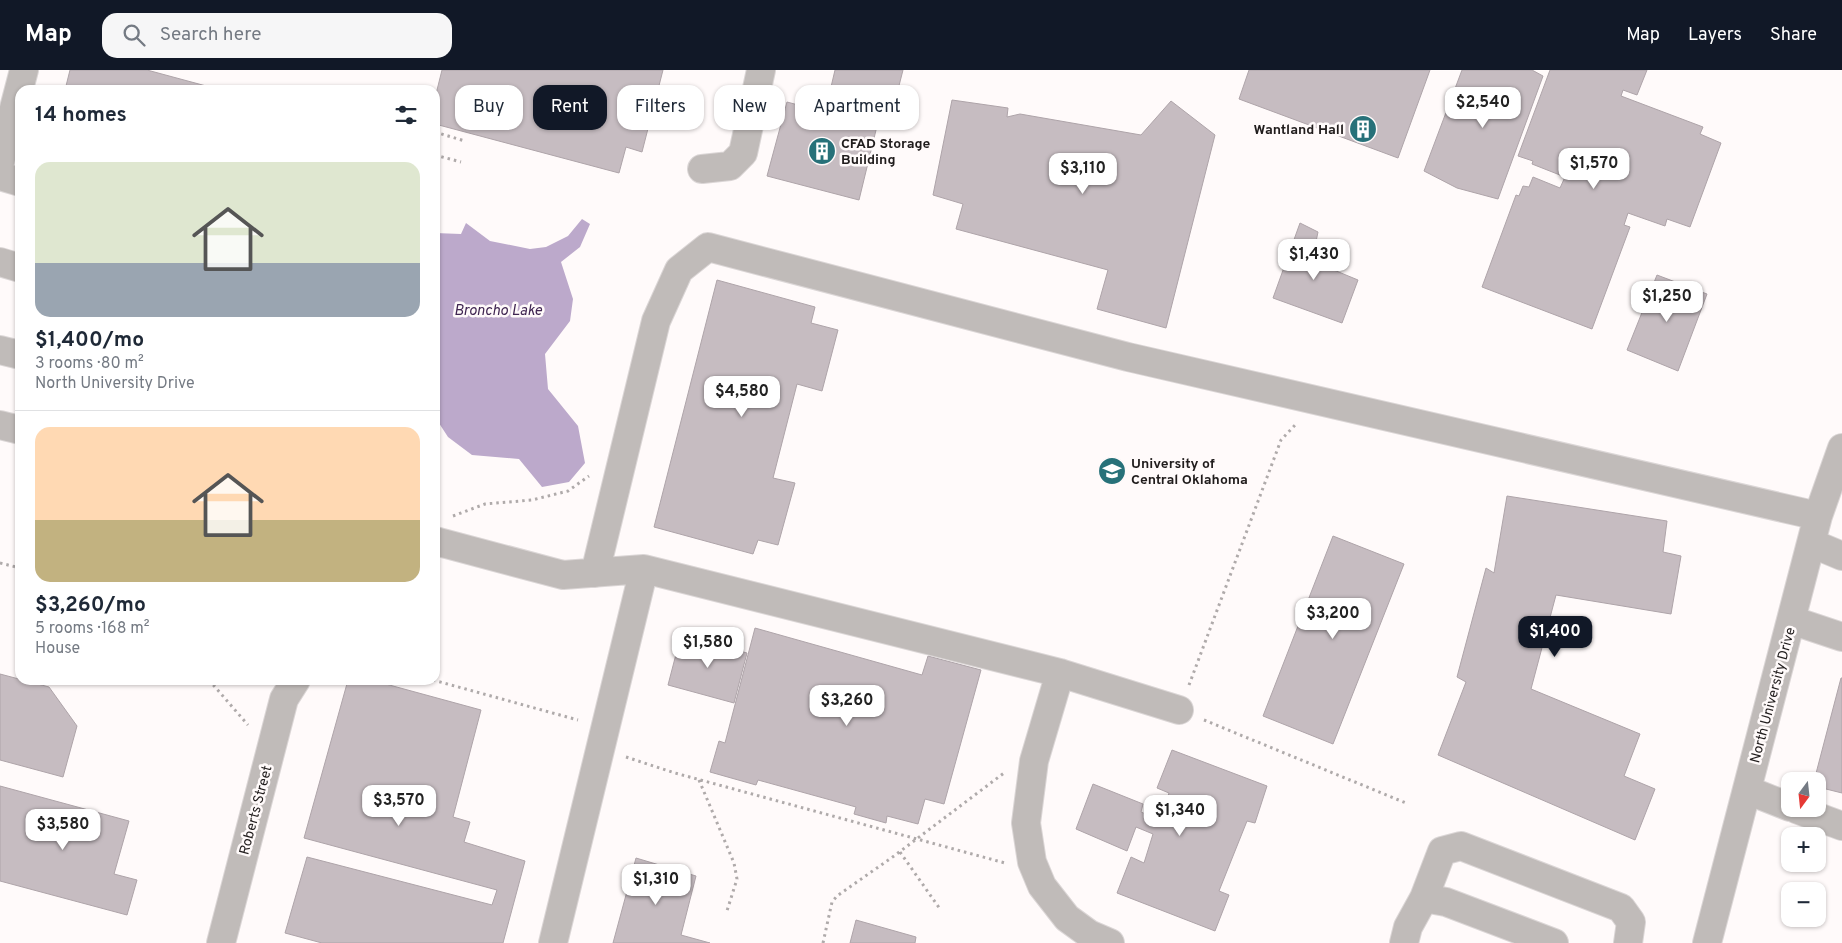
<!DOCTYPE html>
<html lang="en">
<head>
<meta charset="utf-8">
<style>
	:root { --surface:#fff; --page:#f6f6f7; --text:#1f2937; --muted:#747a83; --line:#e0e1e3; --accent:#111827 }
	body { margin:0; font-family:Overpass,sans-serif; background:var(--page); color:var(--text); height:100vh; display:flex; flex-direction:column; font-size:19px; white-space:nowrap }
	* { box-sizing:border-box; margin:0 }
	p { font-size:16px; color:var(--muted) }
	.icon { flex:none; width:28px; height:28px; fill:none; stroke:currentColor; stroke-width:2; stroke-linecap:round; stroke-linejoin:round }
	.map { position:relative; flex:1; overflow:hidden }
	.side { position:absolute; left:15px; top:15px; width:425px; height:600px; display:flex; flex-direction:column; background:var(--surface); border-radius:15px; box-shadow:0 1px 4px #0004 }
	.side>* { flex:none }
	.banner { position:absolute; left:455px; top:15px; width:475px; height:45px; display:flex; gap:10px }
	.needle { width:32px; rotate:195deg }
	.buttons { position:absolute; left:1781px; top:702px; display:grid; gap:10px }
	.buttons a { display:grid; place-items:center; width:45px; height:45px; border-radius:10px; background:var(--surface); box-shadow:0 1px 4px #0004; font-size:25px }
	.price { position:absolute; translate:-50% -42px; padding:0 11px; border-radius:10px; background:#fff; color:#222; font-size:16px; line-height:32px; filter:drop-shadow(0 1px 2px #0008) }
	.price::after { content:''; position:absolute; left:50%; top:30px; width:15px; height:11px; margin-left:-8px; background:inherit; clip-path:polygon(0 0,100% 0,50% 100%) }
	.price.selected { background:var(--accent); color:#fff }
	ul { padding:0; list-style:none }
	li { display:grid; align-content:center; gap:10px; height:265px; padding:0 20px }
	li+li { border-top:1px solid var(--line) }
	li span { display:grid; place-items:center; height:155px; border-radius:15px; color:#555 }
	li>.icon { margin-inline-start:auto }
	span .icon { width:90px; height:90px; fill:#fffc; stroke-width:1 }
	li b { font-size:21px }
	h2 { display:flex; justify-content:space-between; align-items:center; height:60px; padding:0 20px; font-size:21px }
	.pill { padding:0 18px; border-radius:15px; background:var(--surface); box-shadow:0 1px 4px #0004; font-size:18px; line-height:45px }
	.pill.selected { background:var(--accent); color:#fff }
	header { display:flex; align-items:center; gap:30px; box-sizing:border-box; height:70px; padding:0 25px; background:var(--accent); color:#fff }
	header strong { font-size:24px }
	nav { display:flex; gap:28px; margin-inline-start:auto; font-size:18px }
	.search { width:350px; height:45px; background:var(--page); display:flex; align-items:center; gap:12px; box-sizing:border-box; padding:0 18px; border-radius:15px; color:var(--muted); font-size:19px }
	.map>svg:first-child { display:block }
	.water { fill:#bca9cb }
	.building { fill:#c6bcc1; stroke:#aea4a9 }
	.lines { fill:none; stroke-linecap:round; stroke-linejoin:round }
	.minor-casing { stroke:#dbd6d6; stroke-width:30 }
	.path { stroke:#afaaaa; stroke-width:3; stroke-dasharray:2.5 4; stroke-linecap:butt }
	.minor { stroke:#c0bbb9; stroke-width:28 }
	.labels { text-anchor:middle; stroke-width:5; stroke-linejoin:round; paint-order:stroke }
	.poi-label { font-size:14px; font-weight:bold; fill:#201c1c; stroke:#fffafa; text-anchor:start }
	.street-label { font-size:14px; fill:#201c1c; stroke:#fffafa }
	.water-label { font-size:15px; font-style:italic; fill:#3f2551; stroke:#fffafa }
</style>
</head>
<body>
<header>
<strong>Map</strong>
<div class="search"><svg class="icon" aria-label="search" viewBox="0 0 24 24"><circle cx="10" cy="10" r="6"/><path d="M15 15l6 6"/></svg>Search here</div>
<nav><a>Map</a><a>Layers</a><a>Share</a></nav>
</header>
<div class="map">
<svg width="1842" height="873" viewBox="0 0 1842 873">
	<rect width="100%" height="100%" fill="#fffafa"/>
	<path class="water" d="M582 149 590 154 580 177 561 192 573 229 570 251 545 284 548 319 578 356 585 393 569 412 542 417 519 389 472 385 448 367 435 347V163L461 164 466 153 490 171 530 179 546 177 568 166Z"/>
	<path class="building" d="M70 0H147L221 20H65Z
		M442 0H663L642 82 626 77 619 103 435 54V28Z
		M835 0H903L890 51 827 34Z
		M1249 0H1430L1398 88 1239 29Z
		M1462 0H1532L1543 6 1498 129 1457 118 1424 101Z
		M1550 0H1647L1637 25 1623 20 1621 26 1703 57 1700 64 1721 73 1690 157 1667 149 1665 156 1628 143 1624 155 1630 157 1592 259 1482 217 1516 125 1519 126 1523 116 1529 117 1533 107 1560 118 1565 107 1532 94 1533 91 1518 86Z
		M952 30 1008 38 1007 47 1020 44 1141 65 1171 31 1215 65 1166 258 1097 239 1108 200 956 159 963 134 933 125Z
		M787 32 877 56 859 130 767 106Z
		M1300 153 1318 162 1312 191 1358 210 1342 253 1273 228Z
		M1657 205 1707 224 1678 301 1627 280Z
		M717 210 815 237 811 253 838 260 822 321 797 314 773 408 795 413 778 475 758 470 753 484 654 457Z
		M1507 426 1667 451 1663 482 1681 486 1671 544 1556 525 1531 619 1640 664 1624 706 1655 719 1635 770 1438 685 1466 612 1457 607 1486 498 1494 503Z
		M1333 466 1404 494 1333 674 1263 646Z
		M755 558 922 605 928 586 981 600 944 734 925 729 918 754 887 746 886 753 854 744 856 737 758 710 756 715 710 702 719 671 725 673Z
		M681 565 747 583 734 633 668 615Z
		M0 604 49 617 77 656 63 707 0 690Z
		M1841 608H1842V723L1818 717V711H1814Z
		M348 610H371L481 640 453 747 470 752 464 772 525 791 503 873H322L285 863 307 787 492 835 497 820 304 768Z
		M1172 680 1267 716 1255 753 1247 751 1219 821 1229 825 1215 861 1117 823 1131 787 1144 793 1153 764 1136 757 1127 781 1076 759 1093 714 1143 734 1141 742 1159 750 1169 723 1157 718Z
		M0 716 129 751 114 804 137 810 127 845 0 811Z
		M636 788 696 806 681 865 710 873H613Z
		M856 850 916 867 915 873H850Z"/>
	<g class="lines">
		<g class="minor-casing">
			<path id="minor" d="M0 92 24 0
				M702 99 730 96 743 83 761 0
				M0 106 20 112
				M0 192 20 198
				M0 280 20 285
				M0 355 20 360
				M435 471 563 505 644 499 1060 603 1179 640
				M1811 473 1842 486
				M595 503 656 251 679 200 708 177 1128 287 1818 446
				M1791 550 1842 567
				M1060 603 1034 691 1026 753 1032 792 1042 816 1067 848 1089 864 1110 873
				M1747 720 1790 737
				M1796 739 1842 756
				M1424 828 1442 781 1461 776 1621 838 1631 852 1628 873
				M221 873 284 629 296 610
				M553 873 644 499
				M1404 873 1408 857 1424 828 1446 832 1554 873
				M1707 873 1818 446 1842 378"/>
		</g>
		<path class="path" d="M435 62 465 71
			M435 85 461 92
			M453 446 485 434 532 430 568 421 589 406
			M0 493 20 498
			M209 610 248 655
			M433 610 578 650
			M1189 615 1281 370 1296 354
			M1204 650 1406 733
			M626 687 675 703 1005 793
			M699 710 734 793 737 809 726 844
			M900 782 940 839
			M823 873 832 832 837 826 894 786 1004 703"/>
		<use href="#minor" class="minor"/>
	</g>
	<defs>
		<g id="building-disc" transform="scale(1.4375)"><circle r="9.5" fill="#277179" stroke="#fffafa"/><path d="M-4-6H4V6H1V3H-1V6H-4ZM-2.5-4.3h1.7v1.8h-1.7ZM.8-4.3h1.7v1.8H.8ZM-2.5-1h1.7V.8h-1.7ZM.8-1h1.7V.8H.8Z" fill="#fff"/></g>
		<g id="university-disc" transform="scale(1.4375)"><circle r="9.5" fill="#277179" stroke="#fffafa"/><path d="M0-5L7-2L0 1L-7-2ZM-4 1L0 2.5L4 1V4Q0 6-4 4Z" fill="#fff"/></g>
	</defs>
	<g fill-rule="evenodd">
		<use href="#building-disc" x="1363" y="59"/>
		<use href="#building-disc" x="822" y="81"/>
		<use href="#university-disc" x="1112" y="401"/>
	</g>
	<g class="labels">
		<g class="poi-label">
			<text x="1344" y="64" text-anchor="end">Wantland Hall</text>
			<text x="841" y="78">CFAD Storage<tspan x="841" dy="16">Building</tspan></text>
			<text x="1131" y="398">University of<tspan x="1131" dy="16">Central Oklahoma</tspan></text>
		</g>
		<g class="street-label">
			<text transform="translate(1772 625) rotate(-75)" y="5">North University Drive</text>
			<text transform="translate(255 740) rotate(-75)" y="5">Roberts Street</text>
		</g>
		<g class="water-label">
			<text x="498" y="245">Broncho Lake</text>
		</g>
	</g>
</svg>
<div class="buttons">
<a><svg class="needle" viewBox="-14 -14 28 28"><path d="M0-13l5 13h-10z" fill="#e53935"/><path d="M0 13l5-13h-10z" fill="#747a83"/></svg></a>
<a>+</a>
<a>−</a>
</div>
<b class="price" style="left:1483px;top:59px">$2,540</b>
<b class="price" style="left:1594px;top:120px">$1,570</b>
<b class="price" style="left:1083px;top:125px">$3,110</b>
<b class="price" style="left:1314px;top:211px">$1,430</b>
<b class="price" style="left:1667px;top:253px">$1,250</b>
<b class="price" style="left:742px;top:348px">$4,580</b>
<b class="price" style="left:1333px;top:570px">$3,200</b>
<b class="price selected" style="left:1555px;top:588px">$1,400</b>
<b class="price" style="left:708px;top:599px">$1,580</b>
<b class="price" style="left:847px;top:657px">$3,260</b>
<b class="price" style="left:399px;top:757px">$3,570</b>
<b class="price" style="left:1180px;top:767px">$1,340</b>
<b class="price" style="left:63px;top:781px">$3,580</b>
<b class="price" style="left:656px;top:836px">$1,310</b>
<div class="banner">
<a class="pill">Buy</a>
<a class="pill selected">Rent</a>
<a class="pill">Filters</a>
<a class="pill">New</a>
<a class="pill">Apartment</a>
</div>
<section class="side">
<h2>14 homes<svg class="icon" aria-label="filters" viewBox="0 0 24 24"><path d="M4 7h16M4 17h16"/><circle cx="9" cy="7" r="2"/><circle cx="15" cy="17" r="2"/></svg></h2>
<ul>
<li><span style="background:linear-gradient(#dfe7d0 65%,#9aa5b1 0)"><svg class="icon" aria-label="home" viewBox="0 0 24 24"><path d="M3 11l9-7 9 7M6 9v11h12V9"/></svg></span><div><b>$1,400/mo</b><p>3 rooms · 80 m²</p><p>North University Drive</p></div></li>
<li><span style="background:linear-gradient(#ffd9b3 60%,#c2b280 0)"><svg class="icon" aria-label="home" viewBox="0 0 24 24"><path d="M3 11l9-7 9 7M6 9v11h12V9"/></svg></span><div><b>$3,260/mo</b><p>5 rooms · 168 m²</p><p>House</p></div></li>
</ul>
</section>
</div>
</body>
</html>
